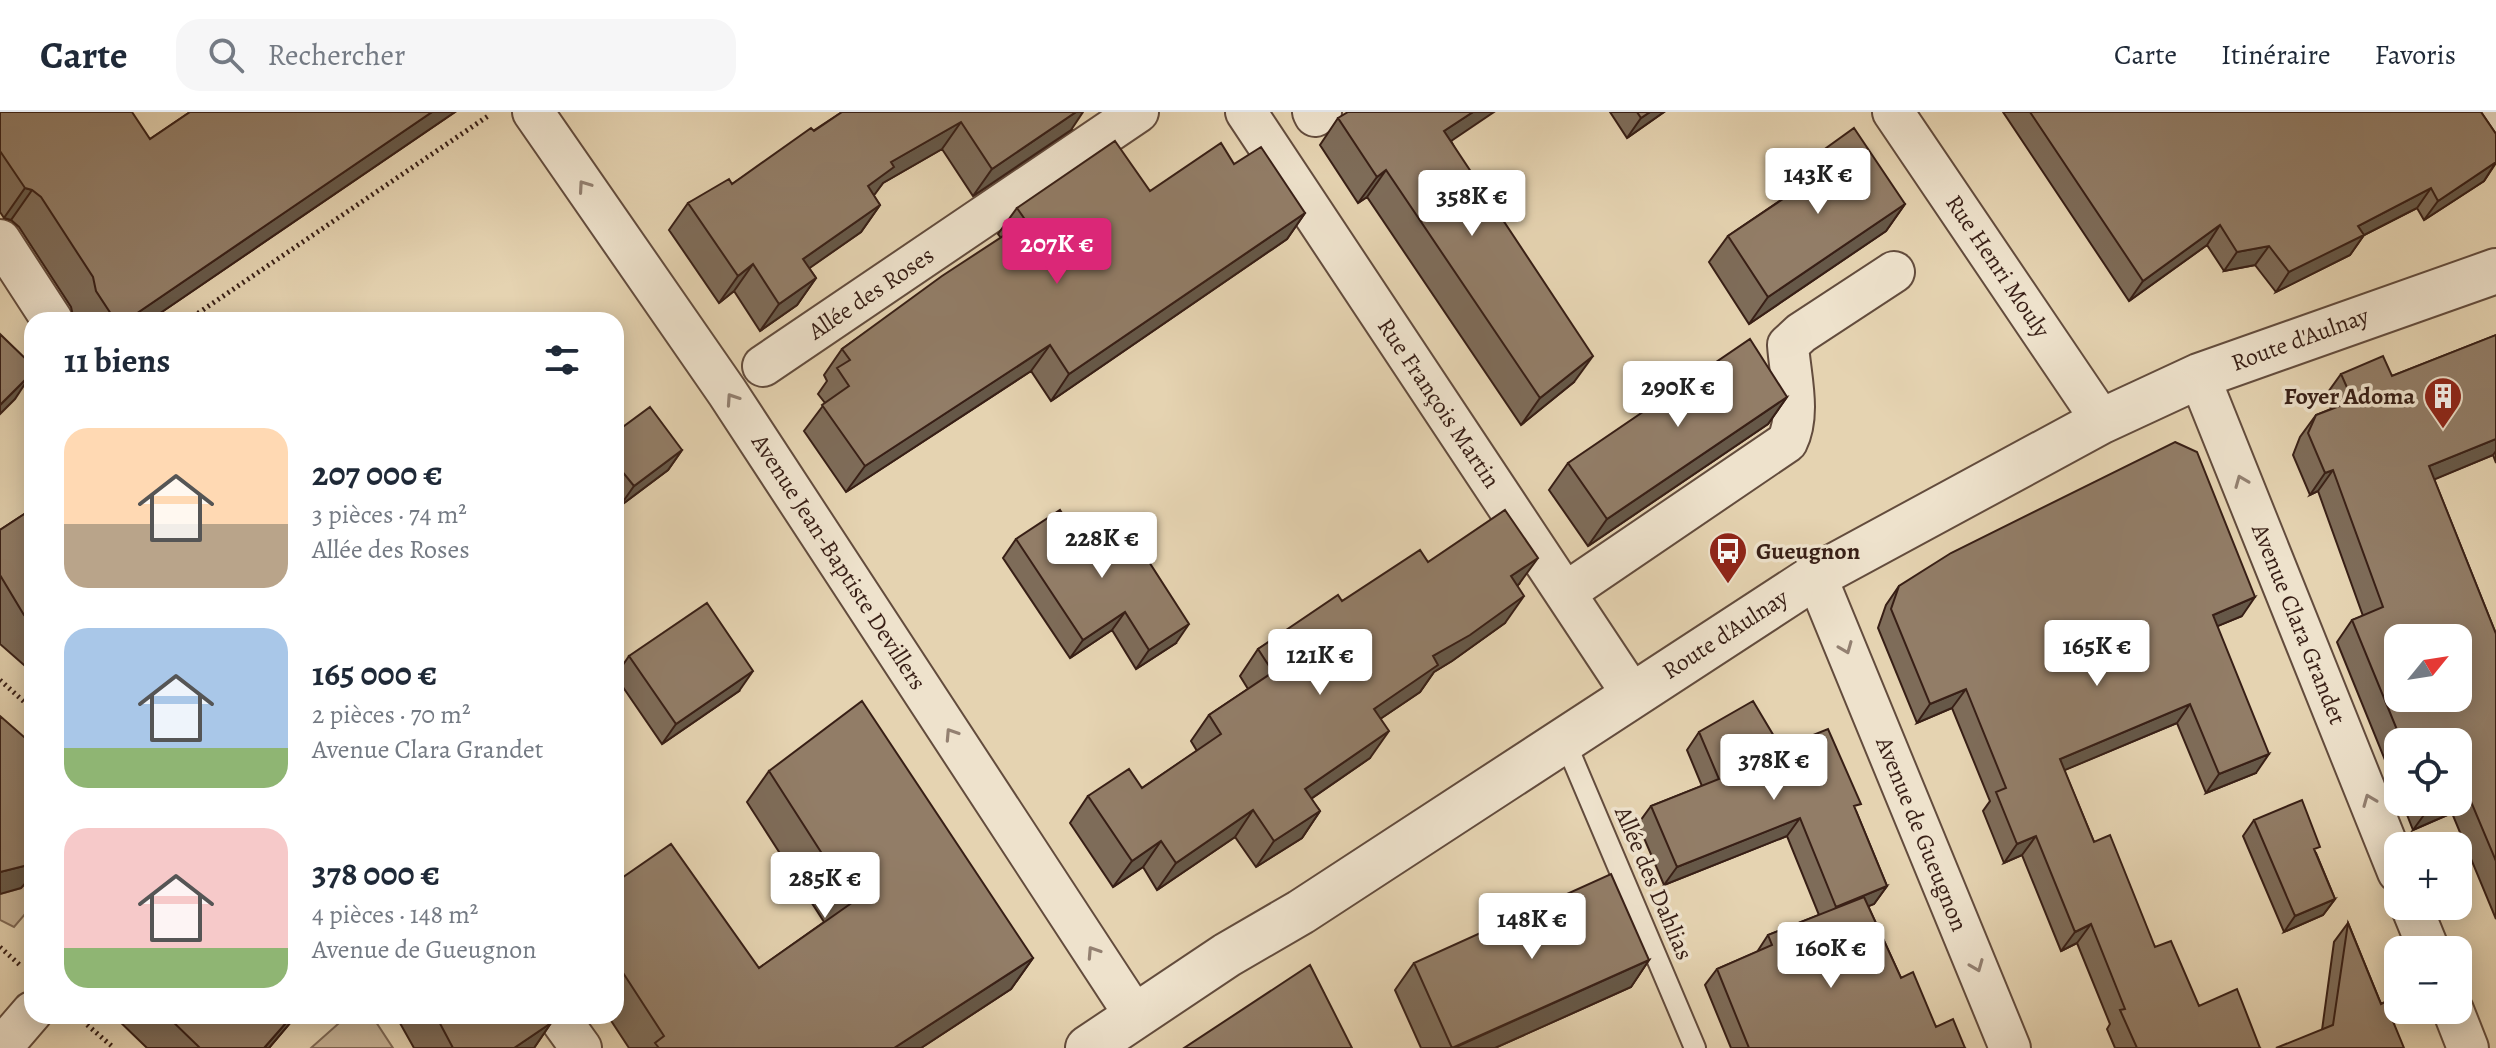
<!DOCTYPE html>
<html lang="fr">
<head>
<meta charset="utf-8">
<style>
	:root { --surface:#fff; --page:#f6f6f7; --text:#1f2937; --muted:#747a83; --line:#e0e1e3; --accent:#db2777 }
	body { margin:0; font-family:Alegreya,serif; background:var(--page); color:var(--text); height:100vh; display:flex; flex-direction:column; font-size:30px; white-space:nowrap }
	* { box-sizing:border-box; margin:0 }
	p { font-size:26px; color:var(--muted) }
	.icon { flex:none; width:44px; height:44px; fill:none; stroke:currentColor; stroke-width:2; stroke-linecap:round; stroke-linejoin:round }
	.map { position:relative; flex:1; overflow:hidden }
	.details { position:absolute; left:24px; top:200px; width:600px; height:712px; display:flex; flex-direction:column; background:var(--surface); border-radius:24px; box-shadow:0 4px 20px #0003 }
	.details>* { flex:none }
	.needle { width:52px; rotate:60deg }
	.controls { position:absolute; left:2384px; top:512px; display:grid; gap:16px }
	.controls a { display:grid; place-items:center; width:88px; height:88px; border-radius:16px; background:var(--surface); box-shadow:0 4px 20px #0003; font-size:40px }
	.price { position:absolute; translate:-50% -68px; padding:0 18px; border-radius:8px; background:#fff; color:#222; font-size:26px; line-height:52px; filter:drop-shadow(0 2px 4px #0008) }
	.price::after { content:''; position:absolute; left:50%; top:48px; width:24px; height:18px; margin-left:-12px; background:inherit; clip-path:polygon(0 0,100% 0,50% 100%) }
	.price.active { background:var(--accent); color:#fff }
	ul { padding:0; list-style:none }
	li { display:flex; align-items:center; gap:24px; height:200px; padding:0 40px }
	li span { display:grid; place-items:center; flex:none; width:224px; height:160px; border-radius:24px; color:#555 }
	li>.icon { margin-inline-start:auto }
	span .icon { width:96px; height:96px; fill:#fffc; stroke-width:1 }
	li b { font-size:34px }
	h2 { display:flex; justify-content:space-between; align-items:center; height:96px; padding:0 40px; font-size:34px }
	header { display:flex; align-items:center; gap:48px; box-sizing:border-box; height:112px; padding:0 40px; background:var(--surface); border-bottom:2px solid var(--line) }
	header strong { font-size:38px }
	nav { display:flex; gap:44px; margin-inline-start:auto; font-size:28px }
	.search { width:560px; height:72px; background:var(--page); display:flex; align-items:center; gap:20px; box-sizing:border-box; padding:0 28px; border-radius:24px; color:var(--muted); font-size:30px }
	.map>svg:first-child { display:block }
	.green { fill:#c8b497; stroke:#806a56; stroke-width:2 }
	.lines { fill:none; stroke-linecap:round; stroke-linejoin:round }
	.service-casing { stroke:#634c3d; stroke-width:24 }
	.minor-casing { stroke:#634c3d; stroke-width:44 }
	.tertiary-casing { stroke:#634c3d; stroke-width:48 }
	.path { stroke:#381f16; stroke-width:5; stroke-dasharray:2 4; stroke-linecap:butt }
	.service { stroke:#eee2cc; stroke-width:20 }
	.minor { stroke:#eee2cc; stroke-width:40 }
	.tertiary { stroke:#eee2cc; stroke-width:44 }
	.wall { fill:#7e6c59; stroke:#381f16; stroke-width:2 }
	.shaded-wall { fill:#665848; stroke:#381f16; stroke-width:2 }
	.building { fill:#927d67; stroke:#381f16; stroke-width:2; fill-rule:evenodd }
	.oneway { stroke:#938071 }
	.labels { text-anchor:middle; stroke-width:7; stroke-linejoin:round; paint-order:stroke }
	.street-label { font-size:24px; fill:#381f16; stroke:#eee2cc }
	.poi-label { font-size:24px; font-weight:bold; fill:#381f16; stroke:#eee2cc; text-anchor:end }
</style>
</head>
<body>
<header>
<strong>Carte</strong>
<div class="search"><svg class="icon" aria-label="search" viewBox="0 0 24 24"><circle cx="10" cy="10" r="6"/><path d="M15 15l6 6"/></svg>Rechercher</div>
<nav><a>Carte</a><a>Itinéraire</a><a>Favoris</a></nav>
</header>
<div class="map">
<svg width="2496" height="936" viewBox="0 0 2496 936">
	<rect width="100%" height="100%" fill="#e5d3b1"/>
	<filter id="stains"><feTurbulence type="fractalNoise" baseFrequency=".0025" numOctaves="4"/><feColorMatrix values="0 0 0 0 .2 0 0 0 0 .09 0 0 0 0 .02 0 0 0 .5 -.17"/></filter>
	<radialGradient id="worn" r=".72"><stop offset=".6" stop-color="#630" stop-opacity="0"/><stop offset="1" stop-color="#630" stop-opacity=".3"/></radialGradient>
	<path class="green" d="M32 764V794L14 815 0 808V782L21 776Z
		M347 904H372L393 936H311Z"/>
	<g class="lines">
		<g class="service-casing">
			<path id="service" d="M1564 627 1695 936"/>
		</g>
		<g class="minor-casing">
			<path id="minor" d="M533 0 727 280 1136 905
				M1246 0 1632 582
				M1313 0 1315 4 1321 0
				M1893 0 2102 309
				M2491 0 2496 8
				M0 128 52 208
				M763 254 1138 0
				M2199 264 2398 760
				M1816 464 2010 936
				M1565 481 1787 330C1801 302 1790 263 1788 233L1801 221 1894 160
				M2411 794 2429 838
				M2453 898 2468 936
				M558 904 581 936
				M1 936 32 900"/>
		</g>
		<g class="tertiary-casing">
			<path id="tertiary" d="M1088 936 1227 843 1301 800 1816 464 2102 309 2199 264 2496 159"/>
		</g>
		<path class="path" d="M188 208 488 4
			M0 568 32 597
			M0 835 22 855
			M78 905 114 936"/>
		<use href="#service" class="service"/>
		<use href="#minor" class="minor"/>
		<use href="#tertiary" class="tertiary"/>
	</g>
	<path class="wall" d="M0 0 150 27 190 0H455L150 208H74L71 195 19 115 11 108 4 106 0 100Z
		M842 0 1071 18 973 84 942 37 883 71 873 83 880 93 861 120 809 156 816 166 797 193 760 219 734 179 719 191 669 118 688 91 732 72Z
		M1610 0H1664L1627 26Z
		M2003 0H2481L2496 22V51L2484 69 2424 108 2417 96 2364 123 2350 143 2276 180 2255 153 2224 159 2207 133 2129 189Z
		M1338 6 1451 29 1574 270 1521 313 1367 85 1358 91 1320 33Z
		M1822 39 1905 92 1886 119 1749 212 1709 150 1728 124 1806 71 1803 66Z
		M1234 52 1305 101 1287 127 1051 289 1031 259 846 380 804 319 825 291 818 282 827 269 824 263 842 237 1001 126 998 122 1017 96 1150 79Z
		M2496 223V351L2493 343 2434 367 2496 522V807L2452 701 2413 718 2402 690H2458V630H2398V680L2337 530 2352 508 2363 504 2318 379 2310 383 2293 343 2300 325 2316 303 2331 297 2326 283 2341 262 2392 264Z
		M1787 285 1768 312 1588 434 1549 378 1568 351Z
		M616 320 682 338 668 358 620 394 616 389Z
		M32 397V560L0 532V418Z
		M1016 427 1084 434 1176 531 1136 557 1112 518 1070 546 1003 446Z
		M1428 450 1519 472 1517 474 1505 511 1452 549 1434 560 1420 580 1380 607 1370 646 1311 687 1320 699 1302 726 1256 755 1235 725 1157 778 1143 755 1113 775 1070 711 1088 684 1142 676 1197 639 1191 629 1209 603 1248 577 1240 564 1258 537 1342 489Z
		M1899 474 2242 504 2217 514 2256 661 2206 681 2177 611 2064 658 2094 730 2155 835 2199 894 2260 936H2115L2107 917 2110 912 2077 831 2061 839 2022 743 2004 751 1983 699 1990 689 1952 596 1917 611 1878 516 1886 493Z
		M629 544 739 579 662 632 616 565V563Z
		M1699 620 1781 636 1856 699 1887 774 1874 792 1868 794 1901 866 1936 915 1965 936H1731L1705 873 1717 857 1757 840 1768 823 1819 803 1787 724 1664 773 1638 712 1651 694 1702 674 1687 638Z
		M769 659 1033 846 1011 877 921 936H629L608 904H616V770L759 856 824 810 747 690Z
		M2254 708 2316 741 2335 787 2323 803 2284 820 2243 724Z
		M2348 811 2381 892 2322 918 2334 830Z
		M1649 848 1631 875 1495 936H1421L1395 878 1414 851Z
		M114 904H296L269 936H147Z
		M396 904H546L551 911 534 936H414Z"/>
	<path class="shaded-wall" d="M432 0H455L150 208H127Z
		M1076 0H1083L1071 18 973 84 992 57Z
		M1473 0H1494L1426 46 1444 19Z
		M1650 0H1664L1627 26 1641 6Z
		M961 10 942 37 883 71 875 82 849 101 868 74 891 50Z
		M2496 50 2484 69 2424 108 2438 89Z
		M1386 58 1367 85 1358 91 1377 65Z
		M25 76 32 78 11 108 4 106Z
		M2431 76 2417 96 2364 123 2350 143 2276 180 2289 160 2358 114Z
		M1905 92 1886 119 1749 212 1768 185Z
		M880 93 861 120 784 174 803 147Z
		M1305 101 1287 127 1051 289 1069 262Z
		M2220 113 2207 133 2129 189 2143 169Z
		M2269 134 2255 153 2224 159 2237 140Z
		M753 152 734 179 719 191 738 164Z
		M816 166 797 193 760 219 779 192Z
		M1050 233 1031 259 846 380 865 354Z
		M1593 244 1574 270 1521 313 1540 286Z
		M32 261 15 287 0 302V293Z
		M1787 285 1768 312 1588 434 1607 407Z
		M2496 327V339L2493 343 2414 376 2429 354Z
		M682 338 668 358 620 394 634 374Z
		M2333 358 2318 379 2310 383 2325 361Z
		M1538 446 1519 472 1493 491 1511 464Z
		M1524 484 1505 511 1452 549 1434 560 1420 580 1355 624 1374 597 1433 544Z
		M2255 485 2242 504 2199 522 2213 503Z
		M1125 500 1112 518 1070 546 1083 528Z
		M1189 512 1176 531 1136 557 1149 538Z
		M753 559 739 579 662 632 676 612Z
		M1966 577 1952 596 1917 611 1930 592Z
		M2190 592 2177 611 2046 666 2060 647Z
		M1389 619 1370 646 1286 704 1305 677Z
		M2269 642 2256 661 2206 681 2219 662Z
		M2467 680 2452 701 2413 718 2429 696 2443 690H2458V684Z
		M1253 698 1235 725 1157 778 1176 751Z
		M1320 699 1302 726 1256 755 1274 729Z
		M1800 706 1787 724 1664 773 1677 755Z
		M2036 724 2022 743 2004 751 2017 732Z
		M1161 729 1143 755 1113 775 1132 749Z
		M32 752V764L21 776 0 782V760Z
		M1887 774 1874 792 1823 813 1836 795Z
		M2335 787 2323 803 2284 820 2295 804Z
		M2091 812 2077 831 2061 839 2075 820Z
		M1033 846 1011 877 921 936H894Z
		M1649 848 1631 875 1495 936H1454Z
		M292 904H296L269 936H264Z
		M551 911 534 936H514Z"/>
	<path class="building" d="M0 0H132L150 27 190 0H432L127 208H115L96 179 93 165 41 85 32 78 25 76 0 39Z
		M842 0H1076L992 57 961 10 891 50 894 55 868 74 880 93 803 147 816 166 779 192 753 152 738 164 688 91 729 67 732 72 811 16 814 19Z
		M1348 0H1473L1444 19 1593 244 1540 286 1386 58 1377 65 1338 6Z
		M1637 0H1650L1641 6Z
		M2030 0H2481L2496 22V50L2438 89 2431 76 2358 114 2364 123 2289 160 2269 134 2237 140 2220 113 2143 169Z
		M1854 16 1905 92 1768 185 1728 124 1832 54 1822 39Z
		M1115 29 1150 79 1221 31 1234 52 1261 35 1305 101 1069 262 1050 233 865 354 822 293 849 274 837 256 850 248 842 237 942 164 1026 109 1017 96Z
		M0 222 32 253V261L0 293Z
		M2496 223V327L2429 354 2496 522V749L2467 680 2458 684V630H2402L2352 508 2383 495 2333 358 2325 361 2308 321 2316 303 2353 289 2341 262 2383 244 2392 264ZM2398 526H2458V586H2398Z
		M1750 227 1787 285 1607 407 1568 351Z
		M650 295 682 338 634 374 616 352V320Z
		M2175 330 2197 340 2255 485 2213 503 2269 642 2219 662 2190 592 2060 647 2094 730 2110 723 2155 835 2171 829 2199 894 2237 877 2260 936H2137L2120 898 2125 897 2091 812 2075 820 2036 724 2017 732 1996 680 2006 676 1966 577 1930 592 1891 497 1899 474 1951 441Z
		M32 397V509L24 503 0 463V418Z
		M1060 398 1084 434 1122 408 1189 512 1149 538 1125 500 1083 528 1016 427Z
		M1505 398 1538 446 1511 464 1524 484 1470 523 1433 544 1438 553 1374 597 1389 619 1305 677 1320 699 1274 729 1253 698 1176 751 1161 729 1132 749 1088 684 1129 657 1142 676 1221 622 1209 603 1273 560 1258 537 1338 483 1342 489 1420 438 1428 450Z
		M707 491 753 559 676 612 629 544Z
		M862 589 1033 846 894 936H659L655 931 664 924 616 850V770L671 732 759 856 853 790 769 659Z
		M1753 589 1781 636 1828 617 1861 692 1854 694 1887 774 1836 795 1800 706 1677 755 1651 694 1719 667 1699 620Z
		M0 604 32 632V752L0 760Z
		M2302 688 2320 735 2314 737 2335 787 2295 804 2254 708Z
		M2426 690H2443L2429 696Z
		M1611 762 1649 848 1452 936 1414 851Z
		M1864 785 1901 866 1913 860 1936 915 1953 907 1965 936H1749L1717 857 1772 833 1768 823Z
		M2348 811 2381 892 2385 890 2404 936H2276L2333 913Z
		M1310 853 1352 936H1184Z
		M167 904H292L264 936H200Z
		M436 904H546L551 911 514 936H453Z"/>
	<defs><path id="oneway-chevron" d="M-2-3.5L2.5 0L-2 3.5" fill="none" stroke-width="1.6" stroke-linecap="round" stroke-linejoin="round" transform="scale(2)"/></defs>
	<g class="oneway">
		<use href="#oneway-chevron" transform="translate(584 74) rotate(-125)"/>
		<use href="#oneway-chevron" transform="translate(732 287) rotate(-124)"/>
		<use href="#oneway-chevron" transform="translate(2241 369) rotate(-112)"/>
		<use href="#oneway-chevron" transform="translate(1846 536) rotate(68)"/>
		<use href="#oneway-chevron" transform="translate(951 622) rotate(-123)"/>
		<use href="#oneway-chevron" transform="translate(2369 688) rotate(-112)"/>
		<use href="#oneway-chevron" transform="translate(1093 840) rotate(-123)"/>
		<use href="#oneway-chevron" transform="translate(1977 854) rotate(68)"/>
	</g>
	<defs>
		<g id="building-pin" transform="scale(2)"><path d="M0 17L-7.5 6A9.5 9.5 0 1 1 7.5 6Z" fill="#8f2418" stroke="#eee2cc"/><path d="M-4-6H4V6H1V3H-1V6H-4ZM-2.5-4.3h1.7v1.8h-1.7ZM.8-4.3h1.7v1.8H.8ZM-2.5-1h1.7V.8h-1.7ZM.8-1h1.7V.8H.8Z" fill="#fff"/></g>
		<g id="bus-pin" transform="scale(2)"><path d="M0 17L-7.5 6A9.5 9.5 0 1 1 7.5 6Z" fill="#8f2418" stroke="#eee2cc"/><path d="M-5-6H5V4H4V6H2V4H-2V6H-4V4H-5ZM-3.5-4V0h7V-4ZM-3.5 1.2v1.5H-2V1.2ZM2 1.2v1.5H3.5V1.2Z" fill="#fff"/></g>
	</defs>
	<g fill-rule="evenodd">
		<use href="#building-pin" x="2443" y="284"/>
		<use href="#bus-pin" x="1728" y="439"/>
	</g>
	<g class="labels">
		<g class="street-label">
			<text transform="translate(1998 154) rotate(56)" y="8">Rue Henri Mouly</text>
			<text transform="translate(871 181) rotate(-34)" y="8">Allée des Roses</text>
			<text transform="translate(2300 227) rotate(-20)" y="8">Route d'Aulnay</text>
			<text transform="translate(1439 291) rotate(56)" y="8">Rue François Martin</text>
			<text transform="translate(839 450) rotate(57)" y="8">Avenue Jean-Baptiste Devillers</text>
			<text transform="translate(2299 512) rotate(68)" y="8">Avenue Clara Grandet</text>
			<text transform="translate(1725 522) rotate(-33)" y="8">Route d'Aulnay</text>
			<text transform="translate(1922 722) rotate(68)" y="8">Avenue de Gueugnon</text>
			<text transform="translate(1654 771) rotate(67)" y="8">Allée des Dahlias</text>
		</g>
		<g class="poi-label">
			<text x="2415" y="292">Foyer Adoma</text>
			<text x="1756" y="447" text-anchor="start">Gueugnon</text>
		</g>
	</g>
	<rect width="100%" height="100%" filter="url(#stains)"/>
	<rect width="100%" height="100%" fill="url(#worn)"/>
</svg>
<div class="controls">
<a><svg class="needle" viewBox="-14 -14 28 28"><path d="M0-13l5 13h-10z" fill="#e53935"/><path d="M0 13l5-13h-10z" fill="#747a83"/></svg></a>
<a><svg class="icon" aria-label="locate" viewBox="0 0 24 24"><circle cx="12" cy="12" r="6"/><path d="M12 2v4M12 18v4M2 12h4M18 12h4"/></svg></a>
<a>+</a>
<a>−</a>
</div>
<b class="price" style="left:1818px;top:104px">143K €</b>
<b class="price" style="left:1472px;top:126px">358K €</b>
<b class="price active" style="left:1057px;top:174px">207K €</b>
<b class="price" style="left:1678px;top:317px">290K €</b>
<b class="price" style="left:1102px;top:468px">228K €</b>
<b class="price" style="left:2097px;top:576px">165K €</b>
<b class="price" style="left:1320px;top:585px">121K €</b>
<b class="price" style="left:1774px;top:690px">378K €</b>
<b class="price" style="left:825px;top:808px">285K €</b>
<b class="price" style="left:1532px;top:849px">148K €</b>
<b class="price" style="left:1831px;top:878px">160K €</b>
<section class="details">
<h2>11 biens<svg class="icon" aria-label="filters" viewBox="0 0 24 24"><path d="M4 7h16M4 17h16"/><circle cx="9" cy="7" r="2"/><circle cx="15" cy="17" r="2"/></svg></h2>
<ul>
<li><span style="background:linear-gradient(#ffd9b3 60%,#b9a48a 0)"><svg class="icon" aria-label="home" viewBox="0 0 24 24"><path d="M3 11l9-7 9 7M6 9v11h12V9"/></svg></span><div><b>207 000 €</b><p>3 pièces · 74 m²</p><p>Allée des Roses</p></div></li>
<li><span style="background:linear-gradient(#a9c7e8 75%,#8fb573 0)"><svg class="icon" aria-label="home" viewBox="0 0 24 24"><path d="M3 11l9-7 9 7M6 9v11h12V9"/></svg></span><div><b>165 000 €</b><p>2 pièces · 70 m²</p><p>Avenue Clara Grandet</p></div></li>
<li><span style="background:linear-gradient(#f6c9c9 75%,#8fb573 0)"><svg class="icon" aria-label="home" viewBox="0 0 24 24"><path d="M3 11l9-7 9 7M6 9v11h12V9"/></svg></span><div><b>378 000 €</b><p>4 pièces · 148 m²</p><p>Avenue de Gueugnon</p></div></li>
</ul>
</section>
</div>
</body>
</html>
